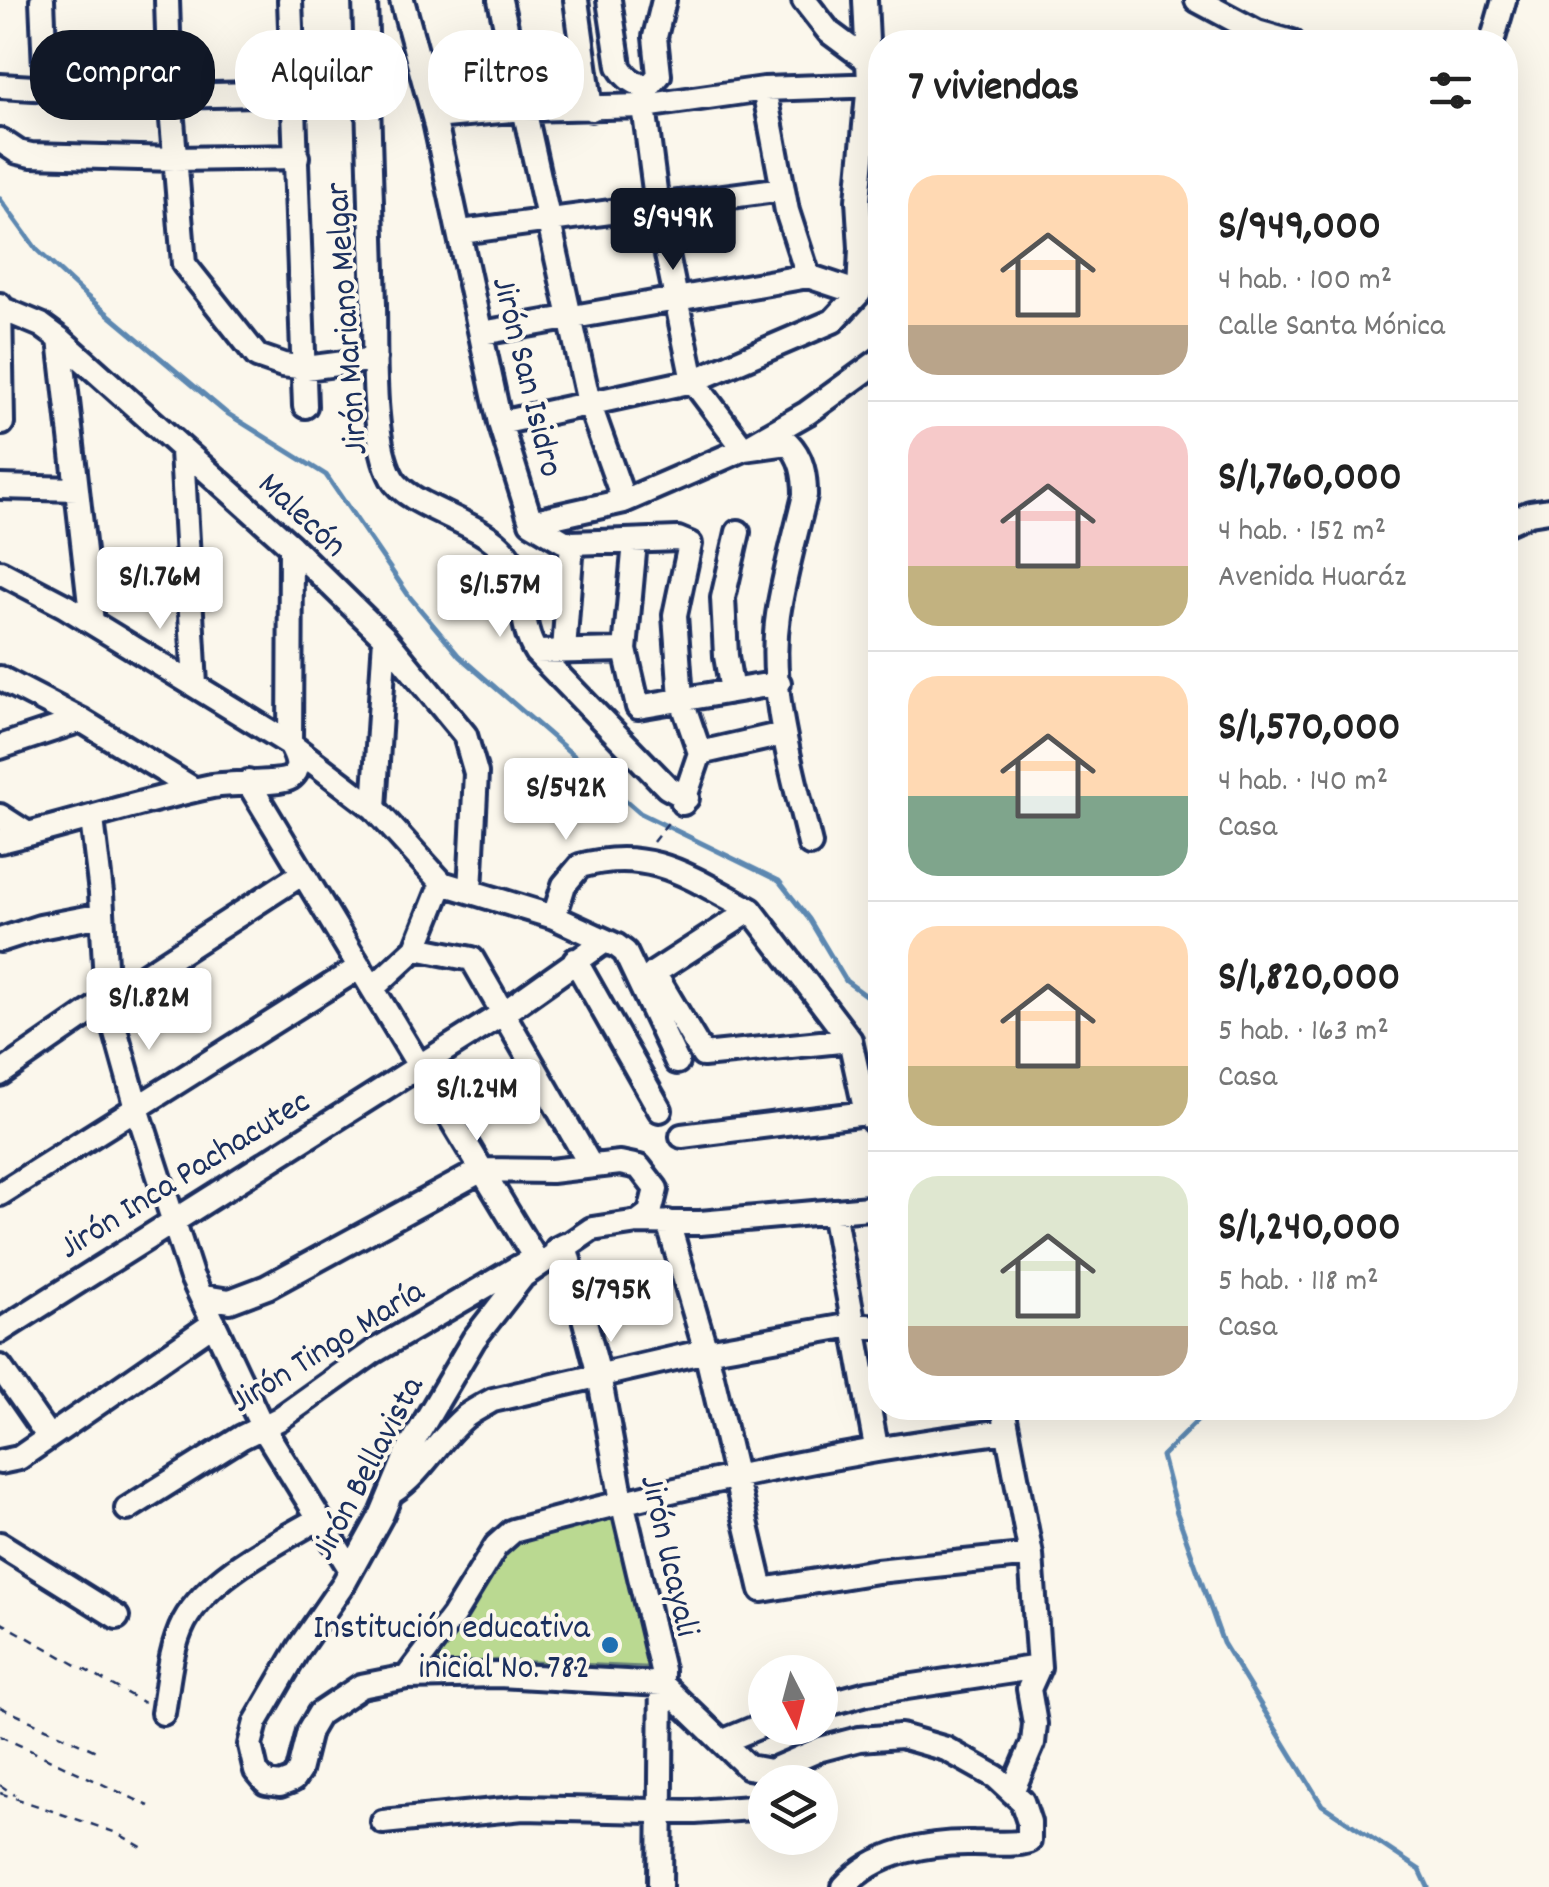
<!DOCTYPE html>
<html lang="es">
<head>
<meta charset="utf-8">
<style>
	:root { --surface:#fff; --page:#f2f2f2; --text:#222; --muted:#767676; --line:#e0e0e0; --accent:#111827 }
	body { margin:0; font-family:Dekko,sans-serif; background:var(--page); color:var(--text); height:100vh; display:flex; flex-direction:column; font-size:38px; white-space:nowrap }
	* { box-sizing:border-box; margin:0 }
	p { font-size:32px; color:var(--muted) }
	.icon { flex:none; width:55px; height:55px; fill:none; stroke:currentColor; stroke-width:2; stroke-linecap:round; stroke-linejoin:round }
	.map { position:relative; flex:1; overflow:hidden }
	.sheet { position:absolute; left:868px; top:30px; width:650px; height:1390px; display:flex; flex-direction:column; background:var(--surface); border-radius:40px; box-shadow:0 10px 40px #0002 }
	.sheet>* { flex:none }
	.top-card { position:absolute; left:30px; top:30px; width:688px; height:90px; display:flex; gap:20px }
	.needle { width:65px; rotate:174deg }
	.controls { position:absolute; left:748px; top:1655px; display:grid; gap:20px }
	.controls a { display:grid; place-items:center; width:90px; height:90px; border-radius:50%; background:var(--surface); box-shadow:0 10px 40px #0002; font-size:50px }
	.price { position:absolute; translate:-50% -85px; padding:0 22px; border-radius:10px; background:#fff; color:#222; font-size:32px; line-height:65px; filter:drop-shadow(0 2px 5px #0008) }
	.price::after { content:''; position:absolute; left:50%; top:60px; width:30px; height:22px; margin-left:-15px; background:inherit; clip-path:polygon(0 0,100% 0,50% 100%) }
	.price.on { background:var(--accent); color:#fff }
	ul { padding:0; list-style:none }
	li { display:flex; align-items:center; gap:30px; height:250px; padding:0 40px }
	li+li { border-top:2px solid var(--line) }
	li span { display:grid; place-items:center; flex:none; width:280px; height:200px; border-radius:30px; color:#555 }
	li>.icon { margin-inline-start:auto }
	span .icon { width:120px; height:120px; fill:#fffc; stroke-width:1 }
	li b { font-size:42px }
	h2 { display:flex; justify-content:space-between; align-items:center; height:120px; padding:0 40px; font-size:42px }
	.chip { padding:0 35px; border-radius:40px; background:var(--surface); box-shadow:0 10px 40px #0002; font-size:35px; line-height:90px }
	.chip.on { background:var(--accent); color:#fff }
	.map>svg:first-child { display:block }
	.green { fill:#bad991; stroke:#6a8478; stroke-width:2.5 }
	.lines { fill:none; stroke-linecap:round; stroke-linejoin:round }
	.stream { stroke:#5d88b1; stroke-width:5 }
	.minor-casing { stroke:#1b2f5e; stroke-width:30 }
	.path { stroke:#1b2f5e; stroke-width:2.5; stroke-dasharray:8 8; stroke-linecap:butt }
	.minor { stroke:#fbf7ec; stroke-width:22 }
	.poi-dot { fill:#1f6fb2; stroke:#fbf7ec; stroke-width:4 }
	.labels { text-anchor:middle; stroke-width:8; stroke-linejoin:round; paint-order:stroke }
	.street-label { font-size:35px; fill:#1b2f5e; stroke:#fbf7ec }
	.poi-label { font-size:35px; fill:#1b2f5e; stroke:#fbf7ec; text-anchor:end }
</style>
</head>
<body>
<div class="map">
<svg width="1549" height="1887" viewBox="0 0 1549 1887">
	<rect width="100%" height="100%" fill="#fbf7ec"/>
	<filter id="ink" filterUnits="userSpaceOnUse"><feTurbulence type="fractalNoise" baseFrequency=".01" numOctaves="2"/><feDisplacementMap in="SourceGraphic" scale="20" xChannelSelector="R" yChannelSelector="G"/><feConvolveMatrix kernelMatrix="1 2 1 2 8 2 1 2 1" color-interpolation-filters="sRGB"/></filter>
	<g filter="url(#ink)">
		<path class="green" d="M615 1508 649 1667 497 1660 424 1666 516 1538Z"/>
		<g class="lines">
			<path class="stream" d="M0 199 37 250 84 294 225 412 326 475 409 596 459 656 640 813 779 881 809 919 846 981 880 1006
				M1194 1408 1199 1419 1162 1456 1177 1513 1223 1643 1322 1805 1420 1870 1428 1887"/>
			<g class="minor-casing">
				<path id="minor" d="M42 0 46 91
					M167 0 170 96 184 264 257 356 283 365 306 368 375 359
					M290 0 305 406
					M365 0C368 102 371 203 374 305 375 349 371 441 392 478 408 507 481 521 505 552 529 581 516 621 536 652L667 787 687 798
					M402 0 434 117 500 423 531 522 563 541 572 543 678 539 690 544 675 615 681 698 700 753 683 803
					M500 0 589 403 624 501
					M576 0 591 109
					M609 0 619 66C626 79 635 85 649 87L659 75 655 37 664 0
					M804 0 829 32 868 61
					M1197 0 1257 32 1292 42
					M1492 42 1504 0
					M0 86 170 96 295 93
					M649 87 644 106 657 206 693 381 744 449 788 443C802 457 805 475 805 495 796 534 784 575 778 615 767 689 793 773 810 844
					M764 89 787 211 808 276
					M434 117 524 109 644 106 764 89 880 85
					M0 140 18 152 31 155 175 159 297 157
					M461 232 783 189
					M859 293 861 248 858 200 869 83 865 0
					M0 305 2 423
					M0 308 41 325 60 339 291 546 385 638 465 735 476 773 470 891
					M482 333 808 276 859 293
					M60 339 92 622
					M500 423 693 381 833 321 859 293
					M182 451 195 685
					M0 487 77 489
					M531 522 624 501 744 449 807 413 880 360
					M1505 524 1530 513 1549 510
					M0 572 65 606 290 744 374 808 442 883 554 917 617 946 625 952 677 1062
					M625 650 635 542
					M564 651 572 543
					M536 652 625 650 638 707 779 683
					M0 678 81 720 195 790
					M732 691 726 656 723 598 738 532
					M0 747 81 720
					M700 753 783 734
					M248 782 535 1258
					M374 808 385 638
					M0 816 28 834
					M92 819 101 893 107 1000 137 1108 191 1275 262 1426 351 1570
					M0 841C71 824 141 801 212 786 228 783 281 784 290 778 303 769 296 755 290 744L291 546
					M751 910 850 1040
					M554 917 564 885 580 866C650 846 691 878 751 910L654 973 703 1055 850 1040 866 1113 880 1128
					M0 940 40 927 102 915
					M416 948 472 959 591 1166
					M575 960 660 1110
					M373 988 416 948 442 883
					M0 1074 107 1000 303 873
					M682 1136 866 1113
					M0 1194 360 967
					M833 1211 876 1447
					M668 1222 706 1351 762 1590 877 1571 1031 1555
					M557 1249 565 1245 599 1375 622 1501 662 1670 660 1887
					M204 1297 230 1301 267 1287 482 1170 551 1171 620 1163 639 1167 656 1189 650 1213 638 1222
					M0 1331 502 1014 605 941
					M0 1367 48 1436
					M0 1462 19 1458 214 1323
					M394 1491C423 1471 438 1439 466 1416 474 1410 484 1405 493 1400L706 1351 852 1325 880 1327
					M127 1509 242 1437 279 1419 373 1352 527 1262
					M0 1544 117 1617
					M407 1677 453 1616 496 1546 513 1531C676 1486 837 1452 1006 1431
					M820 1706 867 1693 1039 1667 1031 1555 1003 1408
					M163 1713C168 1684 170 1649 184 1622 208 1577 275 1544 318 1519
					M724 1741 765 1724
					M1012 1792 1033 1743 1035 1724 1029 1689 1039 1667
					M383 1822 523 1808 695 1812 765 1807
					M844 1887C875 1851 930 1842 974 1843 992 1843 1013 1846 1029 1841V1822L1022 1801 996 1777 946 1749 901 1736 859 1739 821 1749 770 1771 748 1767 662 1684 498 1675 407 1677 361 1686 319 1714 309 1731 299 1771 293 1780 280 1785 266 1783 256 1771 250 1745 256 1722 299 1648 344 1583 382 1514 409 1449 474 1339 523 1276 592 1229 638 1222 700 1223 880 1207"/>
			</g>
			<path class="path" d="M653 842 670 820
				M0 1622 144 1703
				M0 1707 96 1751
				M0 1736 149 1806
				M0 1785 15 1795
				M0 1793 117 1833 143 1848"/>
			<use href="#minor" class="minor"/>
		</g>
	</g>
	<circle class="poi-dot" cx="610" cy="1645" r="10"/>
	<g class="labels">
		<g class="street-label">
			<text transform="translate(344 319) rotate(-94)" y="12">Jirón Mariano Melgar</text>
			<text transform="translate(530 376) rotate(76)" y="12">Jirón San Isidro</text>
			<text transform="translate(304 513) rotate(43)" y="12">Malecón</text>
			<text transform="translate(183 1172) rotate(-32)" y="12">Jirón Inca Pachacutec</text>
			<text transform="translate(326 1344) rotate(-32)" y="12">Jirón Tingo María</text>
			<text transform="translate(365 1467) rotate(-62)" y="12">Jirón Bellavista</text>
			<text transform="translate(672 1555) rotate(77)" y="12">Jirón Ucayali</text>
		</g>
		<g class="poi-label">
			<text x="590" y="1637">Institución educativa<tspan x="590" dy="40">inicial No. 782</tspan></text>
		</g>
	</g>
</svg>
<div class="controls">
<a><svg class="needle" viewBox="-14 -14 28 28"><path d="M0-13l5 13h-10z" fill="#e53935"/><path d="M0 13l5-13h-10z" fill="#767676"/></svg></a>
<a><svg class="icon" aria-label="layers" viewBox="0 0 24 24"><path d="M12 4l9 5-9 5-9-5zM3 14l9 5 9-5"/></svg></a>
</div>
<b class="price on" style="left:673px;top:273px">S/949K</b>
<b class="price" style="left:160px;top:632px">S/1.76M</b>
<b class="price" style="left:500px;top:640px">S/1.57M</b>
<b class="price" style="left:566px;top:843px">S/542K</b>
<b class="price" style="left:149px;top:1053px">S/1.82M</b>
<b class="price" style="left:477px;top:1144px">S/1.24M</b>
<b class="price" style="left:611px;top:1345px">S/795K</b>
<div class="top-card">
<a class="chip on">Comprar</a>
<a class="chip">Alquilar</a>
<a class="chip">Filtros</a>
</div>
<section class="sheet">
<h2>7 viviendas<svg class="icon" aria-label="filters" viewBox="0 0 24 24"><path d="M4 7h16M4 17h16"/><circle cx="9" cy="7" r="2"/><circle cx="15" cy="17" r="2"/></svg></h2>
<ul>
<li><span style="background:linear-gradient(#ffd9b3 75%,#b9a48a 0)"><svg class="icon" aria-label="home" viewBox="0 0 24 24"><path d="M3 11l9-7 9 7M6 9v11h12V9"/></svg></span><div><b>S/949,000</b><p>4 hab. · 100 m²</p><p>Calle Santa Mónica</p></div></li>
<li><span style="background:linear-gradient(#f6c9c9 70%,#c2b280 0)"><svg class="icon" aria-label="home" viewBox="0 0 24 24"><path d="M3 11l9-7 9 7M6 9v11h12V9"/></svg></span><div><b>S/1,760,000</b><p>4 hab. · 152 m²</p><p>Avenida Huaráz</p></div></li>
<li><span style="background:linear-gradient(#ffd9b3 60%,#7fa58c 0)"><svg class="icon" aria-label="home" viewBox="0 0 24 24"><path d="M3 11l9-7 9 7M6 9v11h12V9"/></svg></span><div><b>S/1,570,000</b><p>4 hab. · 140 m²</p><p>Casa</p></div></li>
<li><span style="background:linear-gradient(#ffd9b3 70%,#c2b280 0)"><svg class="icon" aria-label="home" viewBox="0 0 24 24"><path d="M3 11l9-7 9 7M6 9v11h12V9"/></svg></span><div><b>S/1,820,000</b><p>5 hab. · 163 m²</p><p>Casa</p></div></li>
<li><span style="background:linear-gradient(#dfe7d0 75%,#b9a48a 0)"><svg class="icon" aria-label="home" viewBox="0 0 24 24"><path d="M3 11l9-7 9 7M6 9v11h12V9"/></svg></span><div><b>S/1,240,000</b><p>5 hab. · 118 m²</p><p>Casa</p></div></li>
</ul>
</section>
</div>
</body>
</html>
